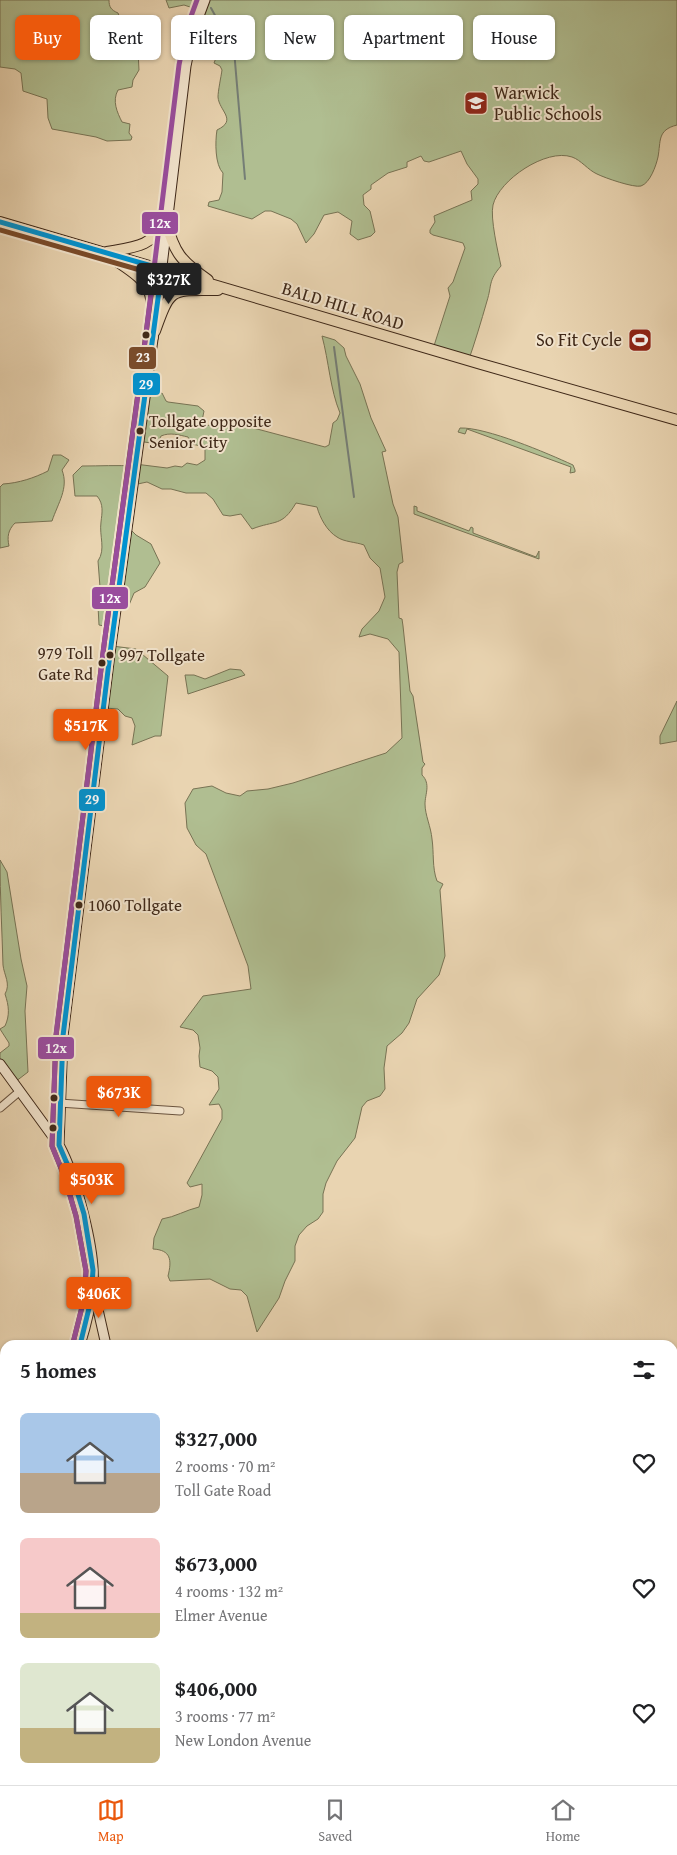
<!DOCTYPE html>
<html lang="en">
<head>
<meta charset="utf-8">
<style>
	:root { --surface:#fff; --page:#f6f6f6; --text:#202124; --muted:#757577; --line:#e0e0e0; --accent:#ea580c }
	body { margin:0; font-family:"Gentium Book Plus",serif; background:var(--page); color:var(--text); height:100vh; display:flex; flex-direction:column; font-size:19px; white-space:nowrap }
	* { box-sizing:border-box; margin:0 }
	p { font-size:16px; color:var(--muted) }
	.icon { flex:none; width:28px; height:28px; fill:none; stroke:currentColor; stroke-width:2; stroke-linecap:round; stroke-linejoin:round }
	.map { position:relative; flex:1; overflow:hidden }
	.drawer { position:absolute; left:0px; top:1340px; width:678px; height:445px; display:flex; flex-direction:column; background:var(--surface); border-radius:15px 15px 0 0; box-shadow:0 1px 4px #0004 }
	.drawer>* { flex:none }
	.guide { position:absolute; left:15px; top:15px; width:648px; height:45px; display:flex; gap:10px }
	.price { position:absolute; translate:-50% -42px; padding:0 11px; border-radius:5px; background:var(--accent); color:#fff; font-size:16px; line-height:32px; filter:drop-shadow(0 1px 2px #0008) }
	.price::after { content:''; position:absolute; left:50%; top:30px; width:15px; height:11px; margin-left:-8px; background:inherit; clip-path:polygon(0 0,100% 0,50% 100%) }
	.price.active { background:#222; color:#fff }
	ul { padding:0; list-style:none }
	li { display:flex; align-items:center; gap:15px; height:125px; padding:0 20px }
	li span { display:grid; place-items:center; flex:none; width:140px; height:100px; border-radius:8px; color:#555 }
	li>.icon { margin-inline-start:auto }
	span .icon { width:60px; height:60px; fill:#fffc; stroke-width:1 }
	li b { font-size:21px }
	h2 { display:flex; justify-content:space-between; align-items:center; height:60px; padding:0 20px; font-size:21px }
	.pill { padding:0 18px; border-radius:8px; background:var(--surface); box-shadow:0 1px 4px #0004; font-size:18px; line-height:45px }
	.pill.active { background:var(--accent); color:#fff }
	.dock { display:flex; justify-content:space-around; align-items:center; height:70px; border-top:1px solid var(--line); background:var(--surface); font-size:14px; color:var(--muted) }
	.dock a { display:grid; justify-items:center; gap:2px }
	.dock .active { color:var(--accent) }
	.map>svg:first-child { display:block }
	.green { fill:#b0be91; stroke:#787354 }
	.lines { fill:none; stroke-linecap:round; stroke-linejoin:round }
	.stream { stroke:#757e76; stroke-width:2 }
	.street-casing { stroke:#6a533e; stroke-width:9 }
	.secondary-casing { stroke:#3f2818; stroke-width:11 }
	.primary-casing { stroke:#3f2818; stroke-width:12 }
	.street { stroke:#f1e3cc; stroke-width:7 }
	.secondary { stroke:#f1e3cc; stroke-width:9 }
	.primary { stroke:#e9d4b1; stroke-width:10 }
	.bus-1-casing { stroke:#f1e3cc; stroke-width:9 }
	.bus-2-casing { stroke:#f1e3cc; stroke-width:9 }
	.bus-3-casing { stroke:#f1e3cc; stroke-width:9 }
	.bus-1 { stroke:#0092d0; stroke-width:5 }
	.bus-2 { stroke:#7a4b2a; stroke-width:5 }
	.bus-3 { stroke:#994d9d; stroke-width:5 }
	.bus-dot { fill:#3f2818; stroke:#f1e3cc; stroke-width:2 }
	.labels { text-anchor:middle; stroke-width:4; stroke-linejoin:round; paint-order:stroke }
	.bus-label { font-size:17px; fill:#3f2818; stroke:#f1e3cc; text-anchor:start }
	.poi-label { font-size:18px; fill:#3f2818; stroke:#f1e3cc; text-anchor:start }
	.street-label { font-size:18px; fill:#3f2818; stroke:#f1e3cc }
	.line-badge { stroke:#f1e3cc; stroke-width:2 }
	.badge-label { font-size:14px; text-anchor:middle; font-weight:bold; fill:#fff }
</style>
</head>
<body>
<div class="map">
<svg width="677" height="1785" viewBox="0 0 677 1785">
	<rect width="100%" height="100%" fill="#e9d4b1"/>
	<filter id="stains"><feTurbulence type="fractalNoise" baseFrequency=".004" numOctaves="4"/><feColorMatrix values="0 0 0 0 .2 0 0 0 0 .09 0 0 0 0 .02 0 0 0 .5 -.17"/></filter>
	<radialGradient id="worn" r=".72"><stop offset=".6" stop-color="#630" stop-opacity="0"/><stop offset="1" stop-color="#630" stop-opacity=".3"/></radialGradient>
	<path class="green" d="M0 0H109C109 7 111 10 118 13L122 23 126 37 130 45 138 50 139 70 133 80 132 87 118 90C112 101 117 112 122 122L130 124 129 133 132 137 131 140 107 141 96 137 52 129 48 118 47 99 23 91 21 73 15 69 0 67Z
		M166 0H677V125C657 130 661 141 658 157 656 166 650 183 641 186 634 188 605 178 597 174 588 170 581 160 572 157 546 148 499 180 493 205 490 218 498 252 501 266 488 281 492 285 487 301 481 322 475 342 468 362L432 352 450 296 448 288 453 282 465 248 463 243 433 235 430 233V230L435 222 434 216 472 200 471 191 478 184V179L467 164 461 151 429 162 424 161 421 156 407 162V167L388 173 371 185V189L363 195 364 205 370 211 375 232 371 236 358 240 350 234 352 221 338 212 324 215 314 234 306 243 297 224 291 219 271 211H265L252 219 208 206 209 202 219 200 222 192 223 173C215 165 215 142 217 130 238 120 219 111 218 97 218 91 221 77 222 70L220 66 214 63 216 58 223 49V38L220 32 196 25 199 10 184 5 169 8Z
		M322 336 335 340 344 348 346 356 360 384 371 418 386 451 382 452 393 504 398 517 403 562 399 564 397 572 399 618 402 619 403 626 410 691 413 696 423 762 425 764 422 768V775C431 784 425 794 425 804 425 815 431 827 432 839 434 852 432 868 437 881L443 884 440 890 445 956 439 975 417 999 409 1023 402 1033 387 1046 384 1068 385 1089 380 1096 367 1101 362 1107 355 1138 337 1161 326 1183 323 1194V1212L318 1219 307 1226 299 1235 295 1246V1261L285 1281 279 1298 257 1332 247 1296 241 1290 230 1289 210 1279 170 1281 168 1276C172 1260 171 1250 153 1249L154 1238 162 1219C175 1217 186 1210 199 1207L202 1195V1184L190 1187 187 1183 222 1119V1110L219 1104 209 1105 219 1089 218 1077 212 1071 200 1067 199 1056 200 1048 198 1035 193 1030 180 1027 203 996 251 989 248 966 206 854 196 845 187 828 185 803 193 789 212 786 226 793 240 796 247 791 268 789 293 783 386 753 402 738 399 652 388 639 370 634 359 637 362 629 379 611 385 597 380 568 370 558 364 545C356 542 344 542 337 537 327 531 320 518 317 507L296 503C282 527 275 520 252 529L241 514 230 516 223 515 213 499 206 493H186L171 489H162L147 482 133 485 127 526 136 535 151 544 160 563 145 587 134 593 129 605 119 600 114 628 99 625 98 606 101 600 98 561C106 549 99 536 101 522 102 513 104 504 97 496H75L73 475 82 466C100 466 117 465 134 466L135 464 167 468 175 466 182 467 187 463 197 465 205 460V447L192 444 188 437C179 435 170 432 161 436L157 444 138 441 146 393H162L166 401 168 402 198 406 204 411 202 421 204 426 223 423 242 425 325 447 329 445 333 423 337 420 340 413C330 389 329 362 322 336Z
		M460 428C486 427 547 453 573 465L575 470V472L570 473 571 467 467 429 465 434 458 432Z
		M53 455H61L69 460 62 470C69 488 58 503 52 521L15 523C8 530 7 537 9 546L0 548V487L3 484C19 483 34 478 48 471Z
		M414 506 417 507V511L469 531 471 527 473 528V533L536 557 539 551V559L414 514Z
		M112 646 136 649 168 676 161 736H155L132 745 135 726 132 718 125 716 118 709 105 708Z
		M230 669 241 670 245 675 188 694 185 675H194L205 679Z
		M677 701V741L660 744V736Z
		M0 860 7 872 21 959 27 986 25 1011 28 1072 15 1082 0 1063V1053L9 1046V1043L0 1029 5 1026C10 1015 9 1006 5 994 11 984 4 975 3 965 2 930 0 896 0 860Z
		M677 1500V1785H489L485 1780H672V1504Z"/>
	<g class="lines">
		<path class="stream" d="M211 8 234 50 245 179
			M334 347 354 497"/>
		<g class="street-casing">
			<path id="street" d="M59 1103 180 1111
				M0 1108 20 1091
				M672 1362H677
				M369 1780 372 1785
				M205 1785 207 1780
				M333 1785 341 1780"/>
		</g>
		<g class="secondary-casing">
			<path id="secondary" d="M156 316 186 66 193 32 205 0
				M0 1064 59 1145C76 1176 96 1251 93 1285 91 1305 86 1326 80 1345
				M59 1145 63 1036 111 646 154 332
				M94 1292 106 1345
				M0 1603 5 1592
				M479 1780 482 1785"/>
		</g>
		<g class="primary-casing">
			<path id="primary" d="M166 221C174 253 181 261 208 280
				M0 222 481 364 677 420
				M107 252C136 247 151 247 166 221
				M111 257C124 267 145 277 150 294 154 307 152 323 153 337
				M155 331C171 286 171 290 218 290"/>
		</g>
		<use href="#street" class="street"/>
		<use href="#secondary" class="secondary"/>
		<use href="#primary" class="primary"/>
		<g class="bus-1-casing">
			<path id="bus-1" d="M0 222 162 269 111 646 63 1036 59 1145 72 1175 84 1214 93 1270 91 1300 80 1345"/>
		</g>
		<g class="bus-2-casing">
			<path id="bus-2" d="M0 230 154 274 104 645 56 1036 52 1146 65 1178 76 1216 86 1271 84 1299 73 1343"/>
		</g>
		<g class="bus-3-casing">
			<path id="bus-3" d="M73 1343 84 1299 86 1271 76 1216 65 1178 52 1146 56 1035 104 645 144 350 179 65 186 30 197 0"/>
		</g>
		<use href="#bus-1" class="bus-1"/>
		<use href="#bus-2" class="bus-2"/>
		<use href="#bus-3" class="bus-3"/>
	</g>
	<defs>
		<g id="school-square" transform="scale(1.25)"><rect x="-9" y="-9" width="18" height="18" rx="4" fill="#8f2418" stroke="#f1e3cc"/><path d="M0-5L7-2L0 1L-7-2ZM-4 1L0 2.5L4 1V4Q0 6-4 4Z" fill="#fff"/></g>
		<g id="stadium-square" transform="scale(1.25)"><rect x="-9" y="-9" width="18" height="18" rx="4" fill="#8f2418" stroke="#f1e3cc"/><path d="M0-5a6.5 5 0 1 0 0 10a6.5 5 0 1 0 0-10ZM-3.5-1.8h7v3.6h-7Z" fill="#fff"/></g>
	</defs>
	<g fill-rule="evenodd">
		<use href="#school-square" x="476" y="103"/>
		<use href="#stadium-square" x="640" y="340"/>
	</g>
	<g class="bus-dot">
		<circle cx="146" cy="335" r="4.5"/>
		<circle cx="140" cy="431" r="4.5"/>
		<circle cx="110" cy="655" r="4.5"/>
		<circle cx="102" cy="663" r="4.5"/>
		<circle cx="79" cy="905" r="4.5"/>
		<circle cx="54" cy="1098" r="4.5"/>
		<circle cx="53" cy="1128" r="4.5"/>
	</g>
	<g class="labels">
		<g class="bus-label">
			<text x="149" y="427">Tollgate opposite<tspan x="149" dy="21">Senior City</tspan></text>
			<text x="93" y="659" text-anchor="end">979 Toll<tspan x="93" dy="21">Gate Rd</tspan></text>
			<text x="119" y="661">997 Tollgate</text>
			<text x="88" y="911">1060 Tollgate</text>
		</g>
		<g class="poi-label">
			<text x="494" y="99">Warwick<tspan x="494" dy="21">Public Schools</tspan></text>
			<text x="622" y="346" text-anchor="end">So Fit Cycle</text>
		</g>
		<g class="street-label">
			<text transform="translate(343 306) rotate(17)" y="6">BALD HILL ROAD</text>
		</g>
	</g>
	<g class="line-badge">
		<rect x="141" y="211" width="38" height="24" rx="5" fill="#994d9d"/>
		<rect x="128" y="346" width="29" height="24" rx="5" fill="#7a4b2a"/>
		<rect x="132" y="372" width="29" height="24" rx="5" fill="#0092d0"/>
		<rect x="91" y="586" width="38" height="24" rx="5" fill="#994d9d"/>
		<rect x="78" y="788" width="28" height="24" rx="5" fill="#0092d0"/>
		<rect x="37" y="1036" width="38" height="24" rx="5" fill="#994d9d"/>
	</g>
	<g class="badge-label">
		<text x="160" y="228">12x</text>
		<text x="143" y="362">23</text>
		<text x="146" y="389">29</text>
		<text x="110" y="603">12x</text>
		<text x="92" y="804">29</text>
		<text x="56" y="1053">12x</text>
	</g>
	<rect width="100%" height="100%" filter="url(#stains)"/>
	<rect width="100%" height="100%" fill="url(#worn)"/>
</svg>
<b class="price active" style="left:169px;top:305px">$327K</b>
<b class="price" style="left:86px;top:751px">$517K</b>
<b class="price" style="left:119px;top:1118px">$673K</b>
<b class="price" style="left:92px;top:1205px">$503K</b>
<b class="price" style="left:99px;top:1319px">$406K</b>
<div class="guide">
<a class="pill active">Buy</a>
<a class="pill">Rent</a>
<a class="pill">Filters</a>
<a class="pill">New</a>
<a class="pill">Apartment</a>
<a class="pill">House</a>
</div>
<section class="drawer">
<h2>5 homes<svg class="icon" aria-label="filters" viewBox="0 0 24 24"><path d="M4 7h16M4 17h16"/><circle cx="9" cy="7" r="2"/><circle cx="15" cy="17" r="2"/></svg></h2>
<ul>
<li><span style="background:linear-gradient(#a9c7e8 60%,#b9a48a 0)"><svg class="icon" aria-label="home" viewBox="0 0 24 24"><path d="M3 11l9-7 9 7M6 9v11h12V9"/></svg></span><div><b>$327,000</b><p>2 rooms · 70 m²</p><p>Toll Gate Road</p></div><svg class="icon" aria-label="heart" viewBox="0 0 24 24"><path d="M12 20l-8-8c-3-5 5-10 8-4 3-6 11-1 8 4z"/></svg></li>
<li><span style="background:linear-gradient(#f6c9c9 75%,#c2b280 0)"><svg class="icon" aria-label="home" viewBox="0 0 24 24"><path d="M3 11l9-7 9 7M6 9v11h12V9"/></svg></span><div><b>$673,000</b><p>4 rooms · 132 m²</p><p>Elmer Avenue</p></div><svg class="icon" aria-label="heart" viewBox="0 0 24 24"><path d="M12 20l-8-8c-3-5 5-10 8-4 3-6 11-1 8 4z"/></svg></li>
<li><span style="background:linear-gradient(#dfe7d0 65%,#c2b280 0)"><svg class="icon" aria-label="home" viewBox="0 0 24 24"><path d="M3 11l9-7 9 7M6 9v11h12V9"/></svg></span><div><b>$406,000</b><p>3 rooms · 77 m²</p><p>New London Avenue</p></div><svg class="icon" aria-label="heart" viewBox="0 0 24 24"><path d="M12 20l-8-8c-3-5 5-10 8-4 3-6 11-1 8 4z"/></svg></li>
</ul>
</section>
</div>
<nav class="dock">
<a class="active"><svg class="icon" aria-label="map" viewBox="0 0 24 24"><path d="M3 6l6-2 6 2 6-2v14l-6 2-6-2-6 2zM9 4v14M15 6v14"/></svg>Map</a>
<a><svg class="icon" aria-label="saved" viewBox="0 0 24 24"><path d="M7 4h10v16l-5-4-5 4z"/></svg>Saved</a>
<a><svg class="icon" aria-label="home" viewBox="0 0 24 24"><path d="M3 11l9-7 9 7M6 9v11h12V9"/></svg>Home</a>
</nav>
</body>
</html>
